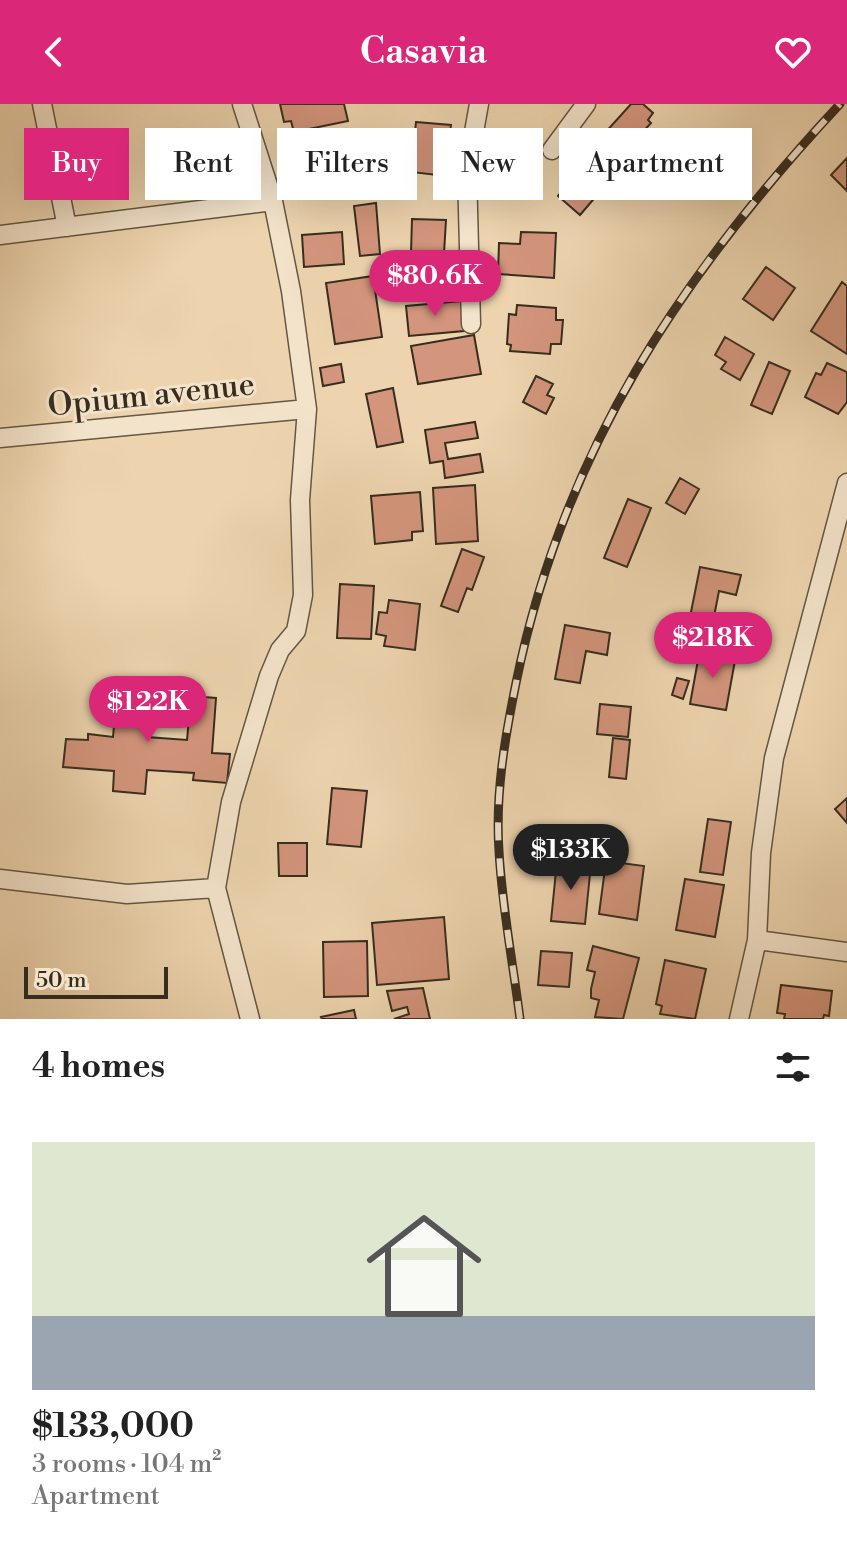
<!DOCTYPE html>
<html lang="en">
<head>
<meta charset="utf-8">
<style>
	:root { --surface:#fff; --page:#f2f2f2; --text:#222; --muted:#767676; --line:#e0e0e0; --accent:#db2777 }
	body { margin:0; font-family:"Libre Bodoni",serif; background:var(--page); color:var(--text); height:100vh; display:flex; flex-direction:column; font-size:30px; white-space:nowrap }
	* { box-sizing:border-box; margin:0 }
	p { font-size:26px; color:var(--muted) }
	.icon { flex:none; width:44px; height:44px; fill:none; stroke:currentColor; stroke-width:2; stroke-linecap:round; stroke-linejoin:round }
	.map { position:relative; height:915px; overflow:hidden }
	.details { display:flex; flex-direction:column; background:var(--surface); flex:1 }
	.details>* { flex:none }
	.banner { position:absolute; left:24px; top:24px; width:800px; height:72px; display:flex; gap:16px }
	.scale { position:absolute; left:24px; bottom:20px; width:144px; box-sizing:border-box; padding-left:8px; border:4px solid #372d1f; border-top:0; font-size:22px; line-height:28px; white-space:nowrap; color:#372d1f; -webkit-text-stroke:6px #f3e3ca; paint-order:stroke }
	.price { position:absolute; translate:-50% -68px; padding:0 18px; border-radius:28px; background:var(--accent); color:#fff; font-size:26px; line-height:52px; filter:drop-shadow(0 2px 4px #0008) }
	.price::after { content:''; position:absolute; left:50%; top:48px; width:24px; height:18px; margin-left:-12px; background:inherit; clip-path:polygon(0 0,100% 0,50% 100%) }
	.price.selected { background:#222; color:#fff }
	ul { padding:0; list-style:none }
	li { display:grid; align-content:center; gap:16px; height:424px; padding:0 32px }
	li+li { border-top:2px solid var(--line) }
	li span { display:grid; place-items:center; height:248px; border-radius:0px; color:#555 }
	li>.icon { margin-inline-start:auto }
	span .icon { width:144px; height:144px; fill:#fffc; stroke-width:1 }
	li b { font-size:34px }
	h2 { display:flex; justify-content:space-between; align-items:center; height:96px; padding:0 32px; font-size:34px }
	.tag { padding:0 28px; border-radius:0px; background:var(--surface); box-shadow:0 8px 32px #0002; font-size:28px; line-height:72px }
	.tag.selected { background:var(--accent); color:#fff }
	header { display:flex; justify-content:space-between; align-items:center; height:104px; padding:0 32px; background:var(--accent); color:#fff; font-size:36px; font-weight:600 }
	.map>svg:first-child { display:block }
	.building { fill:#d3957c; stroke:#372d1f; stroke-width:2 }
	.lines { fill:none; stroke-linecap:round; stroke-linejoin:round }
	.street-casing { stroke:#645743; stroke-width:21 }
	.street { stroke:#f3e3ca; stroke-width:18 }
	.rail-casing { stroke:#372d1f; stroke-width:9 }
	.rail { stroke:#f3e3ca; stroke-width:6; stroke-dasharray:18; stroke-linecap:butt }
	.labels { text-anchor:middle; stroke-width:6; stroke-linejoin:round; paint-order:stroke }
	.street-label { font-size:32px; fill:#372d1f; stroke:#f3e3ca }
</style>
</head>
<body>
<header><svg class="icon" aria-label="back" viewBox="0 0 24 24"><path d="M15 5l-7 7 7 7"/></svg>Casavia<svg class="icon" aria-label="heart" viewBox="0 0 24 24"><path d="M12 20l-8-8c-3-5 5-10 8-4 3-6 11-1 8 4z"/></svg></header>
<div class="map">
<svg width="847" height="915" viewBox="0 0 847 915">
	<rect width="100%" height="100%" fill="#edd4ae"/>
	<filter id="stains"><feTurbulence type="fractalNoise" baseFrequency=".0025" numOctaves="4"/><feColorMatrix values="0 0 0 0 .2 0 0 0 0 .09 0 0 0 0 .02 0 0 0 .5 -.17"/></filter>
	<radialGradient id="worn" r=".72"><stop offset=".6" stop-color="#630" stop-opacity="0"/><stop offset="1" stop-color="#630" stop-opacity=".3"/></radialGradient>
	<path class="building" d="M280 0H344L348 17 294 28 291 17 284 18Z
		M631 0H643L653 9 648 16 651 19 631 41 626 36 619 44 604 30Z
		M416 18 451 21 449 37 455 38 453 52 447 51 445 72 403 67 406 47 413 48Z
		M343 31 345 42 353 41 362 78 320 88 310 47 323 44 321 36Z
		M847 54V87L831 71Z
		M588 56 610 76 580 111 558 92Z
		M376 99 380 150 360 152 354 102Z
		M412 115 446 116 442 183H410Z
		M342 128 344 160 304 163 302 131Z
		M521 128 556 129 554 174 498 170 499 139 520 140Z
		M766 163 795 184 773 216 743 195Z
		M373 172 382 233 335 240 326 179Z
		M842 178 847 182V250L811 227Z
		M462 197 464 227 409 232 406 202Z
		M517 201 556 204V216H563L561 240H551L550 250 510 247 511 241 507 240 509 210 516 211Z
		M474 231 481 270 418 280 411 242Z
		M725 233 754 250 740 276 721 265 726 258 715 251Z
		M769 258 790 267 772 310 751 301Z
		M827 259 847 268V298L838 310 805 293 816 269 821 271Z
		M341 260 344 278 323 282 320 264Z
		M536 272 553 280 547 291 554 294 546 310 523 298Z
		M393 284 403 338 377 343 366 290Z
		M475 318 478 334 445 339 448 355 480 350 483 368 445 374 443 357 430 359 425 326Z
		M680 374 699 385 685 410 666 399Z
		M475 381 478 437 436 440 433 384Z
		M420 388 423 427 412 428V436L375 440 371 392Z
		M628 395 651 404 627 463 604 454Z
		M462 445 484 453 472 486 467 484 458 508 441 502Z
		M700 463 741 471 736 491 719 487 709 538 686 533Z
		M340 480 374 482 371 535 337 534Z
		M389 496 420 500 415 546 384 542 386 532 376 530 379 508 387 509Z
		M717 519 743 524 739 545 713 540Z
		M565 521 610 529 607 551 586 547 580 579 555 575Z
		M700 545 736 551 726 606 690 600Z
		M677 574 689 577 683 595 672 591Z
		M95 584 144 588 142 609H149L147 633 187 636 191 592 216 594 212 649 230 650 227 679 193 676 194 669 147 666 145 690 113 687 114 667 63 663 66 635 88 636V630L113 633 115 611 93 609Z
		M600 600 631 603 628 633 597 630Z
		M613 634 630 636 626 675 609 673Z
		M332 684 367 687 361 743 327 740Z
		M847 694V719L835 705Z
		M708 715 731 718 723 771 700 768Z
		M278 739H307V772H279Z
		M557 757 591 760 585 820 551 817Z
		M606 757 644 762 637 816 599 810Z
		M685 775 724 781 715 833 676 826Z
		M444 813 449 875 377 881 372 819Z
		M367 837 368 892 324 893 323 838Z
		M593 842 639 854 623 915 595 913 599 896 591 894V885L595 868 587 866Z
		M541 847 572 849 569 883 538 881Z
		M665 856 706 865 695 915 660 910 662 902 656 900Z
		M781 881 832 887 829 912 824 911 823 915H784L785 910 777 909Z
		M423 884 430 915H394L409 910 407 903 392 907 387 887Z
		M354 906 356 915H322L321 913Z"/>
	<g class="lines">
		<g class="street-casing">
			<path id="street" d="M42 0 67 123
				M242 0 273 97 291 187 307 305 300 396 303 491 296 527 280 546 269 572 231 698 216 784 250 915
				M552 46 586 0
				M0 131 273 97
				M471 220 467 67 479 0
				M0 334 307 305
				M0 775 127 790 216 784
				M757 836 847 848
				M739 915 757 836 761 749 774 654 847 379"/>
		</g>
		<use href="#street" class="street"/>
		<g class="rail-casing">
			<path id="rail" d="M520 915C513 859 502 803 499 747 495 691 505 633 516 579 563 347 681 171 840 0"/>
		</g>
		<use href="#rail" class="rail"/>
	</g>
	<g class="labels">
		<g class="street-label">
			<text transform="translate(151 290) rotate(-6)" y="11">Opium avenue</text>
		</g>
	</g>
	<rect width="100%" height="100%" filter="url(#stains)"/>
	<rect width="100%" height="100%" fill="url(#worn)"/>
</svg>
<div class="scale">50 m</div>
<b class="price" style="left:435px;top:214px">$80.6K</b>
<b class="price" style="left:713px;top:576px">$218K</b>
<b class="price" style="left:148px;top:640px">$122K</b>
<b class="price selected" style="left:571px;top:788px">$133K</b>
<div class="banner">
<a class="tag selected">Buy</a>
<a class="tag">Rent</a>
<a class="tag">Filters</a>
<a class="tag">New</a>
<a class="tag">Apartment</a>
</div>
</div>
<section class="details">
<h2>4 homes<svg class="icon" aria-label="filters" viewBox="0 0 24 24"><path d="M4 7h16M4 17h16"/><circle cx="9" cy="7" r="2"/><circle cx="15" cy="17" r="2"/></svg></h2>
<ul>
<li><span style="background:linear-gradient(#dfe7d0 70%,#9aa5b1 0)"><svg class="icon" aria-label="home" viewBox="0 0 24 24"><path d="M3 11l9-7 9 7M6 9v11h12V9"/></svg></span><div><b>$133,000</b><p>3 rooms · 104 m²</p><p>Apartment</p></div></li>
</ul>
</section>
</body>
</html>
